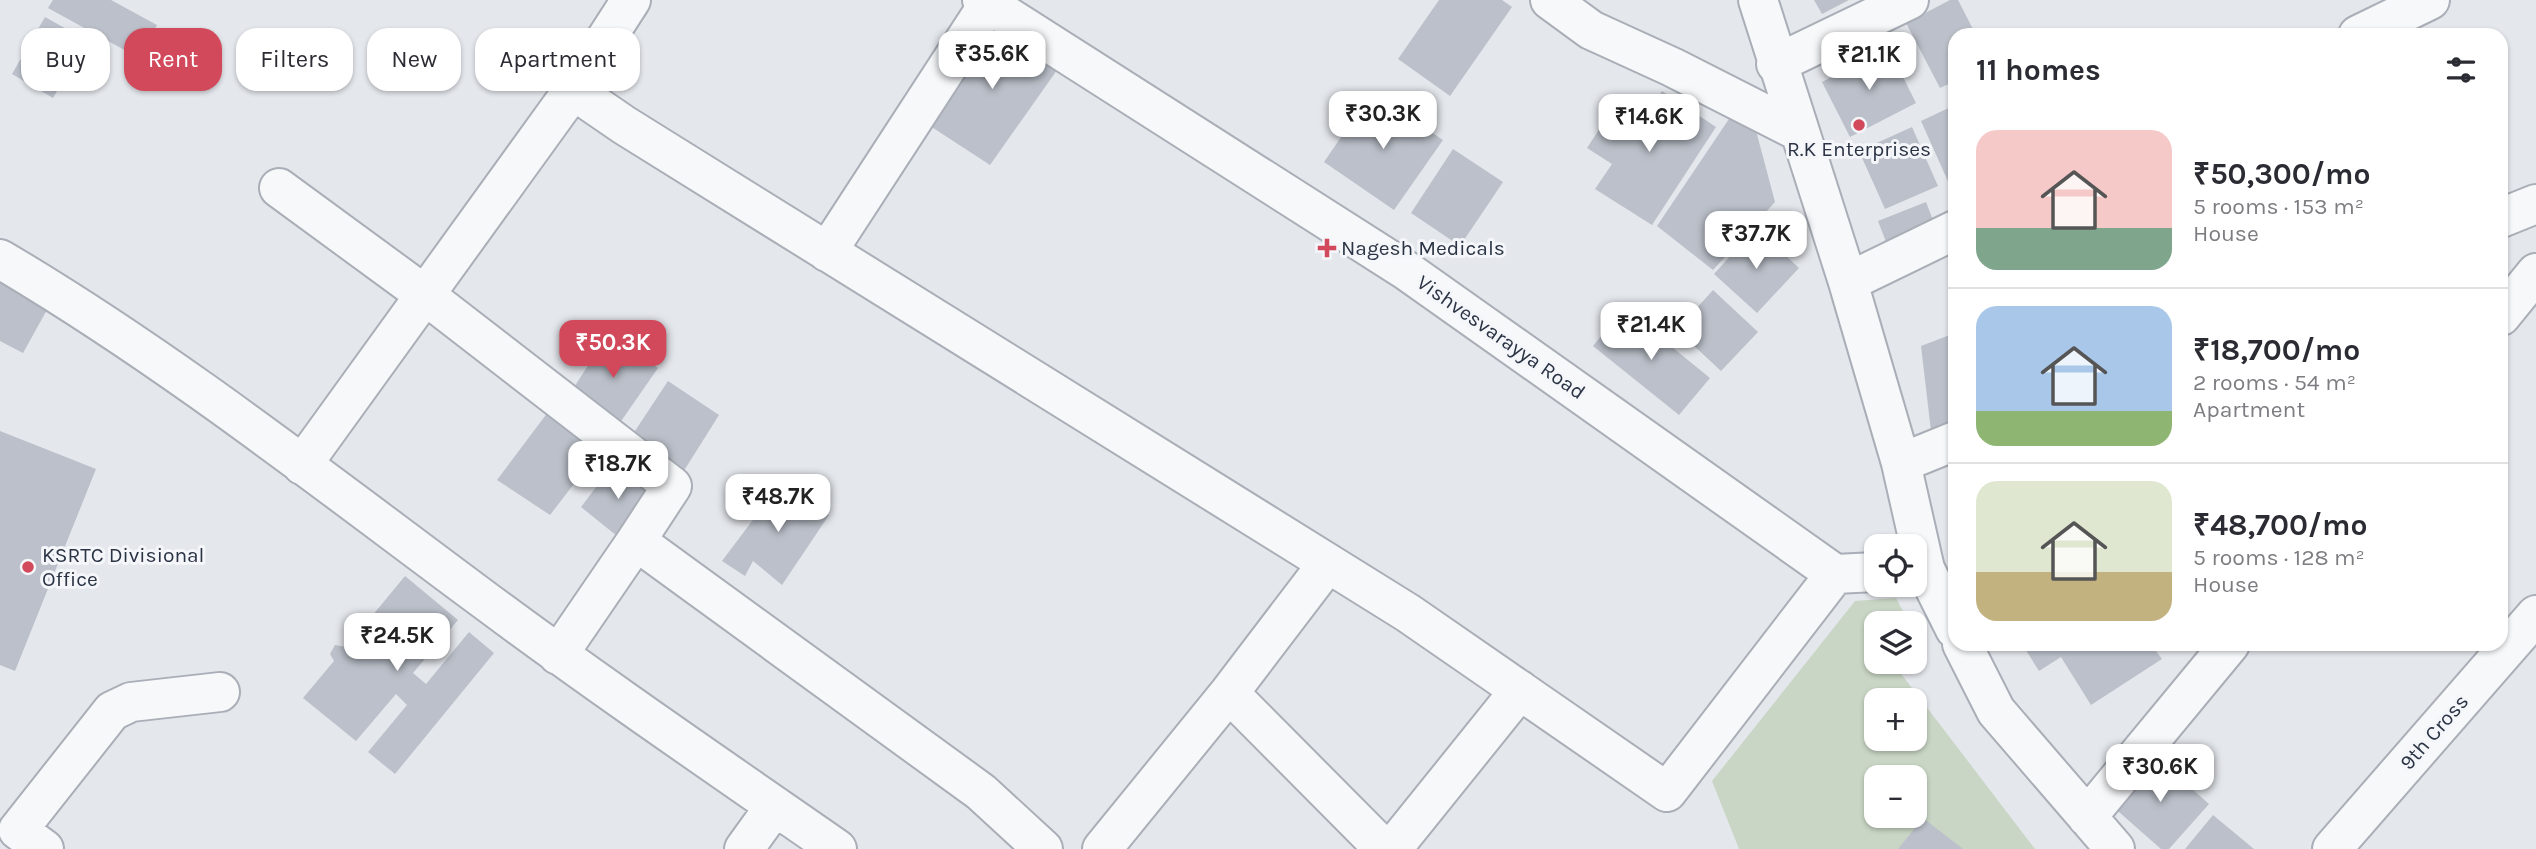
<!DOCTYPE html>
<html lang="en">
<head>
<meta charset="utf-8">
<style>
	:root { --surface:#fff; --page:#f2f2f3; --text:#2b2b33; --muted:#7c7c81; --line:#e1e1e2; --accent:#d1495b }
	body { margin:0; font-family:Karla,sans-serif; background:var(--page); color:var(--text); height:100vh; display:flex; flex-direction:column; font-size:26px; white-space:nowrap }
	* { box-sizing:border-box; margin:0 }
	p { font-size:23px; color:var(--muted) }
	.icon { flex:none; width:38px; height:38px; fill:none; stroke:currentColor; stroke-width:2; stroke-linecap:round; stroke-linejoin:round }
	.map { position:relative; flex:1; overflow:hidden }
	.sheet { position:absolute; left:1948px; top:28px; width:560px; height:623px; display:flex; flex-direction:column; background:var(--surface); border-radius:21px; box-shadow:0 2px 5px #0004 }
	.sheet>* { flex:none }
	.top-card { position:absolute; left:21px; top:28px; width:665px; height:63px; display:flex; gap:14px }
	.fabs { position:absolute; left:1864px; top:534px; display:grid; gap:14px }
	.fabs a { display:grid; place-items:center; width:63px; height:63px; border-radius:14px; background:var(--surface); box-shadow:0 2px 5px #0004; font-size:35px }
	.price { position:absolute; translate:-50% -60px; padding:0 16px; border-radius:14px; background:#fff; color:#222; font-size:23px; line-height:46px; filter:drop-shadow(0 2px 4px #0008) }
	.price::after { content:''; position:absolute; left:50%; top:42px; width:21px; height:16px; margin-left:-10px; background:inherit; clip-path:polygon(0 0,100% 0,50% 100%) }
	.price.on { background:var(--accent); color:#fff }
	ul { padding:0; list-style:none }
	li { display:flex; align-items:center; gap:21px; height:175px; padding:0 28px }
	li+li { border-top:2px solid var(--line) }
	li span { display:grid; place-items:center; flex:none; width:196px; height:140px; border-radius:21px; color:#555 }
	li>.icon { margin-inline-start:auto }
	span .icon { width:84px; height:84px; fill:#fffc; stroke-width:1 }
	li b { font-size:30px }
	h2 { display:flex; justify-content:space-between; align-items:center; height:84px; padding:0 28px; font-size:30px }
	.pill { padding:0 24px; border-radius:21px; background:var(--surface); box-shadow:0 2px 5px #0004; font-size:24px; line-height:63px }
	.pill.on { background:var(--accent); color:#fff }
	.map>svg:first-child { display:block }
	.green { fill:#c9d6c5; fill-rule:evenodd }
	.building { fill:#bbc0ca }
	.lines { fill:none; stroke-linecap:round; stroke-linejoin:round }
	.minor-casing { stroke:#a9aeb7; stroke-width:42 }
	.minor { stroke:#f7f8fa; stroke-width:38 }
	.poi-dot { fill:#d1495b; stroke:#f4f6f9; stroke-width:2.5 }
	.labels { text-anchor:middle; stroke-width:6; stroke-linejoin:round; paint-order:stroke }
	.poi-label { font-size:21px; fill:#2b3445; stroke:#f4f6f9; text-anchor:start }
	.street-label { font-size:21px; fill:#2b3445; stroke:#f4f6f9 }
</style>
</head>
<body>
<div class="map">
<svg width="2536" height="849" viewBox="0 0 2536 849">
	<rect width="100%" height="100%" fill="#e4e7ec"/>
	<path class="green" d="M1896 598 1909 623H1876V662H1901L1899 671 2035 849H1739L1712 781 1855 601ZM1876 700H1914V738H1876ZM1876 777H1914V816H1876Z"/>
	<path class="building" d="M53 0H111L157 25 139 58 48 8Z
		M1439 0H1502L1512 7 1450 96 1398 59Z
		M1814 0H1849L1822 14Z
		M1950 0H1958L1976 35H1955V81L1940 88 1906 23Z
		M45 17 86 40 53 98 12 74Z
		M990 18 1062 63 990 165 924 122Z
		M1888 47 1916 103 1850 137 1822 82Z
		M1662 91 1716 127 1652 225 1595 189 1612 164 1587 148 1618 100 1645 118Z
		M1372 92 1443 140 1394 210 1324 162Z
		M1955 105V187L1951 188 1921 121Z
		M1735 110 1754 123 1775 202 1713 270 1657 226Z
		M1912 127 1938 186 1885 209 1859 151Z
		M1453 149 1503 182 1460 246 1411 213Z
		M1926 202 1936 228 1888 247 1878 221Z
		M1756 228 1799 268 1757 313 1714 274Z
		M0 282 48 308 23 353 0 341Z
		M1713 290 1758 332 1721 371 1677 330Z
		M1624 308 1710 378 1679 415 1593 346Z
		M609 333 658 368 617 427 569 395Z
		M1955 333V422L1931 431 1921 346Z
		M668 381 719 415 680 477 629 440Z
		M548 412 600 450 550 515 497 480Z
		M0 431 96 469 15 671 0 665Z
		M615 462 655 495 622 540 581 507Z
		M783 480 829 515 782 585 753 561 745 576 722 561Z
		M405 576 458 620 413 673 426 684 469 632 494 653 395 774 368 752 407 705 396 694 356 741 303 698 334 661 330 654 335 645 346 647 359 631 356 621 363 615 372 616Z
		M2022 644H2158L2153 647 2162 659 2091 705 2061 657 2039 671Z
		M2155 756 2209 804 2169 849H2161L2111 805Z
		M2213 815 2254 849H2185Z
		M1923 818 1963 849H1898Z"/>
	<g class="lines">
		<g class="minor-casing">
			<path id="minor" d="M982 0 1407 271 1835 574 1876 572
				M1550 0 1591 30 1672 67 1798 131
				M1758 0 1848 282 1901 463 1925 569 1955 629
				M2358 35 2430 0
				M1776 64 1909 0
				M573 90 624 125 1408 613 1667 792 1835 574
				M279 188 425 295 672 486 636 541 981 792 1043 849
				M2501 218 2536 204
				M827 252 991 0
				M0 259C166 357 320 478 475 593 593 681 716 765 837 849
				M1848 282 1955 230
				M2501 316 2536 273
				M1901 463 1955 441
				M302 465 573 90 631 0
				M1962 644 1996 711 2115 849
				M558 655 636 541
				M1229 693 1384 849
				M2087 817 2230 644
				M44 849 18 830 112 711 131 702 220 692
				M744 849 775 806
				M1102 849 1229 693 1328 563
				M1392 849 1520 690
				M2332 849 2536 615"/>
		</g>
		<use href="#minor" class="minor"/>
	</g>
	<g class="poi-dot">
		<circle cx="1859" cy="125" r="7"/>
		<path d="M1323.5 237.5h7v7h7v7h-7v7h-7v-7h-7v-7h7z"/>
		<circle cx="28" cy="567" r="7"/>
	</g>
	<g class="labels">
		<g class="poi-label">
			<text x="1859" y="156" text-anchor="middle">R.K Enterprises</text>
			<text x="1341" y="255">Nagesh Medicals</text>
			<text x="42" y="562">KSRTC Divisional<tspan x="42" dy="24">Office</tspan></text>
		</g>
		<g class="street-label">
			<text transform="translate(1501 337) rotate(35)" y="7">Vishvesvarayya Road</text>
			<text transform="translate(2434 732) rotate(-49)" y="7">9th Cross</text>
		</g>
	</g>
</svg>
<div class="fabs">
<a><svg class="icon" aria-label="locate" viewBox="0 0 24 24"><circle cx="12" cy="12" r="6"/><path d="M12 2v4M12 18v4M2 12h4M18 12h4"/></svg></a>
<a><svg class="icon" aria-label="layers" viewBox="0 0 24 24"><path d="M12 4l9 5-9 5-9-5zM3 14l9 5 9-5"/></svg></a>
<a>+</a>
<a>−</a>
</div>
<b class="price" style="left:992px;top:91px">₹35.6K</b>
<b class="price" style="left:1869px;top:92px">₹21.1K</b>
<b class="price" style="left:1383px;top:151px">₹30.3K</b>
<b class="price" style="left:1649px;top:154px">₹14.6K</b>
<b class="price" style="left:1756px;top:271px">₹37.7K</b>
<b class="price" style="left:1651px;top:362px">₹21.4K</b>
<b class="price on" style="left:613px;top:380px">₹50.3K</b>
<b class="price" style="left:618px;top:501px">₹18.7K</b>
<b class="price" style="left:778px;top:534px">₹48.7K</b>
<b class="price" style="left:397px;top:673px">₹24.5K</b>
<b class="price" style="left:2160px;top:804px">₹30.6K</b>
<div class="top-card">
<a class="pill">Buy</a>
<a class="pill on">Rent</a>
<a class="pill">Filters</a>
<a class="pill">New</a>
<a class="pill">Apartment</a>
</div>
<section class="sheet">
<h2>11 homes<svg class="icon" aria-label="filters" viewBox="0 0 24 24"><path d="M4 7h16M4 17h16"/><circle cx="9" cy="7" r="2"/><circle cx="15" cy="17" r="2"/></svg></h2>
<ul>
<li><span style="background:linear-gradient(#f6c9c9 70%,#7fa58c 0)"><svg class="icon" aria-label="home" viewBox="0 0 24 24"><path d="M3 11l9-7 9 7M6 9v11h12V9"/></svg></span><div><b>₹50,300/mo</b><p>5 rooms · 153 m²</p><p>House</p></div></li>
<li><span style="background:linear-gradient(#a9c7e8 75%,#8fb573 0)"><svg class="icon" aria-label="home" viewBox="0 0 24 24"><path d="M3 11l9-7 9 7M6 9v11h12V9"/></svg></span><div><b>₹18,700/mo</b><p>2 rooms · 54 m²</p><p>Apartment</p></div></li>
<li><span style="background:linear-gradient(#dfe7d0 65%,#c2b280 0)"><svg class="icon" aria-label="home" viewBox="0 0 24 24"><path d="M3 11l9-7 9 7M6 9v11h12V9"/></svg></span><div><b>₹48,700/mo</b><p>5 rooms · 128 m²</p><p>House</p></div></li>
</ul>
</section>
</div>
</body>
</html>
